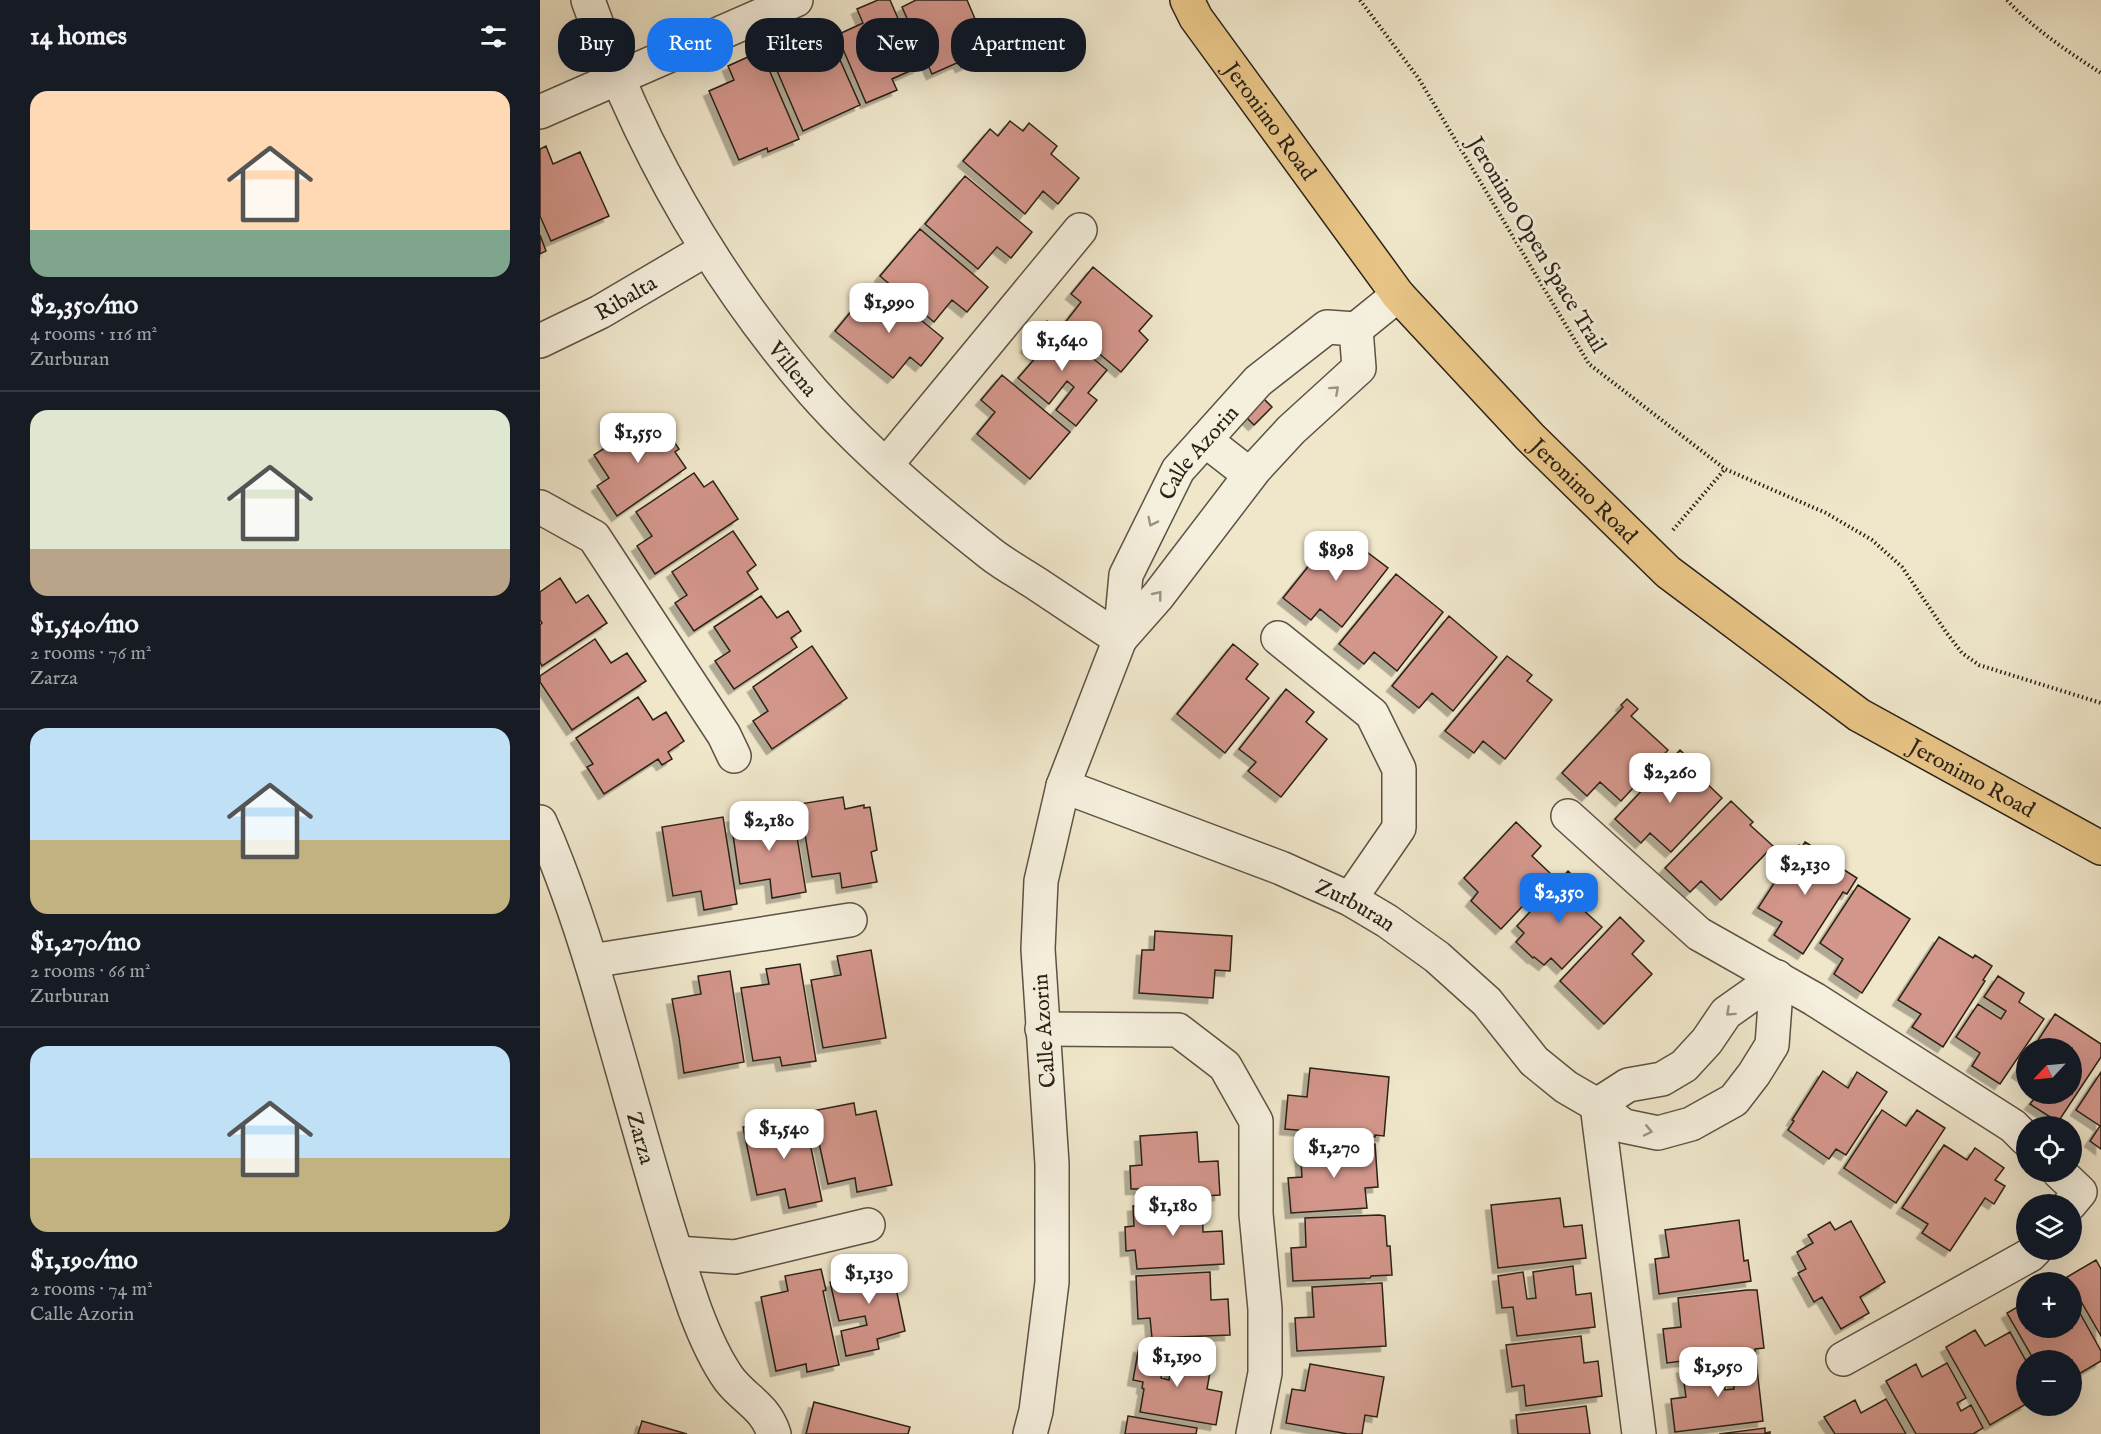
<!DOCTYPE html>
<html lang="en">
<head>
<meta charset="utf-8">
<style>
	:root { --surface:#171b24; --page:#242831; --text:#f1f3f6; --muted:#9ea1a6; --line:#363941; --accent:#1a73e8 }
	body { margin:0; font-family:"IM FELL English",serif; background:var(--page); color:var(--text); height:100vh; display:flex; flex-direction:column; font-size:22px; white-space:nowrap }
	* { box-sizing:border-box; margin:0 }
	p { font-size:20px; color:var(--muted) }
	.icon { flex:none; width:33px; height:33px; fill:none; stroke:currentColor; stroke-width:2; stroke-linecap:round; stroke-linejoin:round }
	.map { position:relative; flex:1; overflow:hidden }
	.details { display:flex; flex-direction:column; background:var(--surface); width:540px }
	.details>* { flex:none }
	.hud { position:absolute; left:18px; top:18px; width:570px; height:54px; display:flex; gap:12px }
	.needle { width:39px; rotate:244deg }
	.tools { position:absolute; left:1476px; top:1038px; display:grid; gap:12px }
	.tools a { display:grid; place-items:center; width:66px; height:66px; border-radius:50%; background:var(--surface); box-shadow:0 6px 24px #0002; font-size:30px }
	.price { position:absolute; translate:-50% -51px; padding:0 14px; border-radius:12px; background:#fff; color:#222; font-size:20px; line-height:39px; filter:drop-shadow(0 2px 3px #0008) }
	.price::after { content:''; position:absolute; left:50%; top:36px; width:18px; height:14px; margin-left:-9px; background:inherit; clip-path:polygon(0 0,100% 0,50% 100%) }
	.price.active { background:var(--accent); color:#fff }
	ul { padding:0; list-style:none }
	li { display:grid; align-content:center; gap:12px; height:318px; padding:0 30px }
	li+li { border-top:2px solid var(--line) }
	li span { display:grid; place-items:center; height:186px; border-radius:18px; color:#555 }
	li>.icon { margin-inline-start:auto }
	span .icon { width:108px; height:108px; fill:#fffc; stroke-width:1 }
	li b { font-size:26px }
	h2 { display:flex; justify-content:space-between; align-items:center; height:72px; padding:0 30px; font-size:26px }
	.chip { padding:0 21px; border-radius:24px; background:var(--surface); box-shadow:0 6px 24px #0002; font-size:21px; line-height:54px }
	.chip.active { background:var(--accent); color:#fff }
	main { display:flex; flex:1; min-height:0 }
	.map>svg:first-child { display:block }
	.building { fill:#d3968b; stroke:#2a2218; stroke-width:1.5; filter:url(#shadow) }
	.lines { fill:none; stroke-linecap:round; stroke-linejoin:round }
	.minor-casing { stroke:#5c5345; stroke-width:36 }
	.major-casing { stroke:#2a2218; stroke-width:36 }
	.path { stroke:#2a2218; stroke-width:4; stroke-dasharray:1.5 3; stroke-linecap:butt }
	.minor { stroke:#f5efdd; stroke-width:33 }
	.major { stroke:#e8c486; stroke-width:33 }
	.oneway { stroke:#9a9384 }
	.labels { text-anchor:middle; stroke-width:6; stroke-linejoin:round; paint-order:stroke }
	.street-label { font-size:22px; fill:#2a2218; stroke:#f5efdd }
</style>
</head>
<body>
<main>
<section class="details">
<h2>14 homes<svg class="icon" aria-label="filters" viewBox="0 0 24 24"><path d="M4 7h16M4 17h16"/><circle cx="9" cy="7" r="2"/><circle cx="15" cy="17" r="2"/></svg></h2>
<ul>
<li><span style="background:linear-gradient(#ffd9b3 75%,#7fa58c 0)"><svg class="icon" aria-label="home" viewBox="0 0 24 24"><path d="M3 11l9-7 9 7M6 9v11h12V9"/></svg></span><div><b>$2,350/mo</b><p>4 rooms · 116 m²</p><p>Zurburan</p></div></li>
<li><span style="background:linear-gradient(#dfe7d0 75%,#b9a48a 0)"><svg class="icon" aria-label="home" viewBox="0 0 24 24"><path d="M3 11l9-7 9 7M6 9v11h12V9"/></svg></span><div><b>$1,540/mo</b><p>2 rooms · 76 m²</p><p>Zarza</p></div></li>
<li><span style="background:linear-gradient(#bfe0f5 60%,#c2b280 0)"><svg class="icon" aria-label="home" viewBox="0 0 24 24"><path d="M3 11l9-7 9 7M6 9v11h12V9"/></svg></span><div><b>$1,270/mo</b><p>2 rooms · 66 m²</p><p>Zurburan</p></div></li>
<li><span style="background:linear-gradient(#bfe0f5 60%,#c2b280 0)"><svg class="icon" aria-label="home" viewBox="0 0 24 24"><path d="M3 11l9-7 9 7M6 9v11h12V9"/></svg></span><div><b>$1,190/mo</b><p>2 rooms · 74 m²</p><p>Calle Azorin</p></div></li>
</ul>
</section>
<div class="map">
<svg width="1561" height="1434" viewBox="0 0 1561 1434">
	<defs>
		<filter id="shadow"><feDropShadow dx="-5.5" dy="5.5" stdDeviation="0" flood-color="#0004"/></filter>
	</defs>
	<rect width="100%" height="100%" fill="#f0e7cb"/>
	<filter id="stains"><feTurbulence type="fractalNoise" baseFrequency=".00333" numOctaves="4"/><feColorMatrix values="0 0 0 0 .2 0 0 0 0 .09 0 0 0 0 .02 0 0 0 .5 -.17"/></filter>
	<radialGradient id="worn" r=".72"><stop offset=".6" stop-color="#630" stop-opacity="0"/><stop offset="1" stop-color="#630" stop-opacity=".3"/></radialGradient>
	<path class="building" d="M338 0H350L379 67 352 79 357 90 326 103 297 35 323 23 317 9Z
		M376 0H427L450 54 421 67 419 62 392 74 362 7Z
		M284 24 320 105 263 131 235 66 261 55 254 37Z
		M221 51 259 139 228 152 227 148 199 160 169 91 194 80 188 66Z
		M470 121 483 131 489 123 517 146 511 154 539 178 518 204 503 191 485 214 423 161 450 129 458 136Z
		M6 146 13 164 40 152 69 216 11 241 0 216V149Z
		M425 176 492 232 471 258 457 247 438 269 385 224Z
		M380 229 448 287 427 312 412 300 394 322 340 276Z
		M0 235 6 251 0 254Z
		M553 267 612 316 599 331 608 340 581 372 524 324 541 302 531 294Z
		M344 290 403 338 381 366 370 357 353 378 295 331 322 298 332 306Z
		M507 321 567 370 548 393 557 400 536 426 516 410 534 387 527 381 509 404 478 378 497 356 486 347Z
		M462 375 530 432 490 479 437 434 455 412 441 400Z
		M720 395 732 407 714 425 702 413Z
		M116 414 139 449 135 452 146 468 77 516 57 486 69 478 54 455Z
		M154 473 164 487 173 481 198 519 115 574 97 546 112 536 96 512Z
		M193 531 216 565 207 572 218 589 154 631 135 603 147 595 132 572Z
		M818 537 827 545 823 549 848 568 802 627 780 609 771 620 743 598 791 538 807 550Z
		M856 574 903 612 857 671 834 652 824 664 799 644Z
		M20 578 36 603 48 595 67 623 2 666 0 662V625L2 623 0 620V592Z
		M221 596 237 618 248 611 261 631 251 638 257 647 194 689 175 661 190 651 174 627Z
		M909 616 957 657 913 711 892 693 879 708 852 686Z
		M55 639 71 663 87 653 106 681 32 730 0 682V676Z
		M693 644 718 664 706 679 729 698 685 753 637 714Z
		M272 646 307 698 232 749 213 721 228 711 213 687Z
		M967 656 992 675 987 681 1012 700 965 759 943 741 934 753 905 731Z
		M746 689 774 712 766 722 787 739 741 797 708 771 716 762 699 749Z
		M98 697 113 720 126 712 144 741 128 752 132 759 122 765 118 759 64 794 47 767 53 764 36 738Z
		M1087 699 1098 709 1091 716 1128 750 1081 801 1060 782 1047 796 1022 773 1083 707 1081 705Z
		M1140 750 1164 773 1160 777 1182 798 1131 852 1110 833 1101 843 1075 819Z
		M303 797 305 809 324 805V808L330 807 337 850 331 852 337 882 302 888 300 873 272 877 260 804Z
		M1191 801 1213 822 1210 825 1233 846 1181 900 1161 881 1150 892 1125 868Z
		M241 808 243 820 254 818 266 892 232 898 230 879 200 884 192 828 194 827 192 817Z
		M183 817 197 904 164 910 161 891 133 896 122 827Z
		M976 822 1001 846 992 856 1012 875 961 929 931 901 938 892 924 878Z
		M1265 842 1278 850 1274 857 1284 863 1287 859 1317 878 1307 894 1303 892 1263 954 1234 935 1242 922 1218 908 1259 845 1262 847Z
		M1028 871 1054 895 1041 908 1062 927 1022 969 1011 958 1004 965 994 957 993 958 976 942 984 933 977 926Z
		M1318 885 1370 919 1322 993 1294 974 1303 959 1280 943Z
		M1080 917 1104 941 1092 954 1112 974 1064 1024 1020 981Z
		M615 931 692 936 690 971 675 970 673 998 599 993 602 950H614Z
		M1399 937 1433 958 1435 955 1452 966 1443 980 1445 981 1403 1047 1372 1027 1381 1014 1358 1000Z
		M331 950 346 1038 283 1048 271 980 301 975 297 956Z
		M260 964 276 1061 242 1066 240 1057 213 1061 201 988 229 984 226 969Z
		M190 971 204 1062 144 1073 139 1037 132 999 161 994 158 976Z
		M1458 976 1484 993 1479 1002 1504 1019 1460 1084 1432 1066 1440 1053 1416 1037 1438 1004 1461 1019 1466 1011 1444 997Z
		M1515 1014 1561 1044V1057L1518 1122 1490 1104 1498 1094H1532V1048H1493Z
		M1486 1058V1078L1477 1072Z
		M770 1068 849 1077 844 1136 835 1135V1137L745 1129 748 1095 767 1097Z
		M1283 1071 1308 1088 1317 1072 1347 1092 1306 1155 1296 1149 1289 1159 1248 1130 1254 1121 1252 1120Z
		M1561 1072V1149L1550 1141 1560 1126 1536 1110Z
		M314 1103 316 1115 336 1111 352 1185 317 1192 315 1178 288 1184 272 1111Z
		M1342 1110 1366 1126 1377 1110 1405 1128 1356 1203 1304 1168Z
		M264 1114 282 1201 249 1208 245 1189 217 1195 203 1127Z
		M657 1132 659 1162 678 1161 680 1195 604 1200 603 1189H591L590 1166 602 1165 600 1136Z
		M835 1144 838 1187 825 1188 827 1208 751 1213 748 1178 762 1177 760 1149Z
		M1404 1145 1427 1160 1435 1148 1464 1168 1455 1180 1465 1186 1454 1204 1445 1198 1410 1251 1382 1233 1388 1224 1362 1208Z
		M1020 1198 1024 1227 1042 1225 1046 1258 958 1268 951 1205Z
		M662 1203 663 1232 682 1231 684 1264 597 1269 595 1250 586 1251 585 1227 594 1226 593 1206Z
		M839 1215 845 1216 847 1246H850L852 1275 831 1276 830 1278 753 1281 751 1248 766 1247 765 1218Z
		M1199 1220 1204 1261 1208 1260 1211 1281 1119 1294 1115 1259 1129 1257 1125 1230Z
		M1311 1221 1345 1282 1320 1297 1329 1313 1301 1329 1282 1297 1274 1302 1258 1273 1266 1269 1257 1252 1273 1243 1268 1235 1290 1222 1295 1230Z
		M349 1255 365 1331 337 1339 339 1349 306 1356 301 1331 327 1325 325 1316 299 1321 290 1282 319 1277 316 1262Z
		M1556 1260 1561 1269V1336L1527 1277Z
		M1033 1266 1036 1295 1051 1293 1055 1327 977 1336 973 1307 962 1308 958 1276 983 1272 987 1299 996 1298 993 1272Z
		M281 1269 286 1290 283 1291 299 1365 267 1372 266 1364 236 1371 221 1297 248 1291 245 1276Z
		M670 1272 671 1300 688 1299 690 1335 612 1338 610 1318 598 1319 596 1276Z
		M842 1283 846 1346 757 1351 755 1318 774 1317 772 1287Z
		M1207 1290H1217L1224 1348 1215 1349V1352L1127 1363 1123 1329 1141 1327 1138 1298Z
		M1532 1299 1561 1351V1361L1532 1378V1360H1494L1467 1313 1486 1302V1328H1532Z
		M1435 1330 1445 1346 1470 1332 1486 1361V1404L1450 1425 1406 1347Z
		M1041 1336 1044 1363 1058 1361 1062 1396 986 1406 984 1385 972 1387 966 1345Z
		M599 1347 625 1352 621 1378 629 1380 633 1354 672 1361 667 1389 682 1392 676 1425 600 1412 604 1389 602 1388 603 1382 593 1380Z
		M1216 1360 1223 1421 1135 1432 1131 1399 1146 1397 1142 1368 1182 1364 1185 1390 1194 1389 1191 1363Z
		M1407 1363 1426 1398 1417 1403 1421 1411 1431 1405 1443 1428 1433 1434H1376L1346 1381 1376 1364 1382 1377Z
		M770 1364 844 1377 837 1417 825 1415 822 1434H808L746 1423 752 1389 765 1391Z
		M1346 1399 1366 1434H1295L1284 1417 1315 1400 1321 1413Z
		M274 1402 370 1427 368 1434H266Z
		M1046 1406 1050 1434H978L976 1415Z
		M588 1416 657 1428 656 1434H585Z
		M102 1421 147 1434H98Z
		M1225 1428V1433L1230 1432V1434H1179Z"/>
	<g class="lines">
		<g class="minor-casing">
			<g id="minor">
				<path id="s1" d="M48 0C98 144 174 277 273 392 324 450 390 506 451 554 465 565 482 574 497 584 524 602 552 621 580 639"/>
				<path d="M0 112 256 0"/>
				<path id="s2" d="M0 341 60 312 167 249"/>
				<path d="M665 440 710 475"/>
				<path d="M346 465 540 230"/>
				<path d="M0 507 54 537 184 735 194 756"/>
				<path d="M738 638 832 714 859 769V828L810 899"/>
				<path d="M580 639 618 596 715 469 751 430 819 368 816 329"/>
				<path id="s3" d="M523 786 741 868 810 899 847 921 897 957 947 1002 994 1061 1026 1087 1057 1105 1084 1126 1118 1133 1151 1124 1194 1100 1214 1074 1232 1045 1237 977"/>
				<path d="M1028 816 1159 934 1274 999 1473 1126 1486 1139"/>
				<path id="s4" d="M0 822C29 887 50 955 69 1023 97 1119 122 1216 155 1310 164 1334 174 1358 189 1379 205 1400 225 1406 234 1434"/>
				<path d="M51 961 310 920"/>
				<path d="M502 1029 638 1030 685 1066 716 1121V1214L725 1309V1373L713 1434"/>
				<path d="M1057 1105 1099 1434"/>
				<path d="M1057 1105 1088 1085 1122 1079 1144 1066 1167 1041 1186 1013 1237 977"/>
				<path d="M1519 1172 1540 1192 1530 1204"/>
				<path d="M137 1253 195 1257 328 1225"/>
				<path d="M1303 1359 1490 1255 1495 1250"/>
				<path id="s5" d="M490 1434 496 1411 512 1282V1164L498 949 501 881 523 786 580 639 586 575 638 470 718 381 787 327 816 329 858 295"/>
			</g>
		</g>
		<g class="major-casing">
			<g id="major">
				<path id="s6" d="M647 0 656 18 858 295 990 437 1128 572 1319 715 1561 848"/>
			</g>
		</g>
		<path class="path" d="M820 0 879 79 1049 364 1185 469 1286 513 1332 540 1362 567 1406 632 1422 653 1439 665 1561 703
			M1467 0C1491 27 1531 54 1561 73
			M1133 530 1185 469"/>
		<use href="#minor" class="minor"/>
		<use href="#major" class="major"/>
	</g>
	<defs><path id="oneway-chevron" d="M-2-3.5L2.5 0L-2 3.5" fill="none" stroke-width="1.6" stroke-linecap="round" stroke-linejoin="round" transform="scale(1.5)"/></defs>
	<g class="oneway">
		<use href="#oneway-chevron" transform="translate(795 390) rotate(-42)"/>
		<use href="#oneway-chevron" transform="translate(612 522) rotate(116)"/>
		<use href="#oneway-chevron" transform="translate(618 595) rotate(-51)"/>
		<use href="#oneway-chevron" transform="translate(1190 1012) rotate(138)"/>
		<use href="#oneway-chevron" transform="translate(1108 1131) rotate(12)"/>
	</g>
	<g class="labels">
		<g class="street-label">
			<text dy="8" stroke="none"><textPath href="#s6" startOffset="147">Jeronimo Road</textPath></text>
			<text transform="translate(998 244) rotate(59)" y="8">Jeronimo Open Space Trail</text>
			<text dy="8" stroke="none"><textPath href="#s2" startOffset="96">Ribalta</textPath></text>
			<text dy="8" stroke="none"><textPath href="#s1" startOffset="424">Villena</textPath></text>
			<text dy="8" stroke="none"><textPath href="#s5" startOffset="1018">Calle Azorin</textPath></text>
			<text dy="8" stroke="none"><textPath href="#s6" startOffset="633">Jeronimo Road</textPath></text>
			<text dy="8" stroke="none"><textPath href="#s6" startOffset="1118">Jeronimo Road</textPath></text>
			<text dy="8" stroke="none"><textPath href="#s3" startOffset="316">Zurburan</textPath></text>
			<text transform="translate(503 1031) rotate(-94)" y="8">Calle Azorin</text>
			<text dy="8" stroke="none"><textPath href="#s4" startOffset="332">Zarza</textPath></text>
		</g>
	</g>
	<rect width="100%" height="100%" filter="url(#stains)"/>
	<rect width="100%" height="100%" fill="url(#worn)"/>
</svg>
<div class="tools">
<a><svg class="needle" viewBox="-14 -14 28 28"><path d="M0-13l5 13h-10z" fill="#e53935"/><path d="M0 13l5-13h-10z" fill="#9ea1a6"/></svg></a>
<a><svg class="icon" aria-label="locate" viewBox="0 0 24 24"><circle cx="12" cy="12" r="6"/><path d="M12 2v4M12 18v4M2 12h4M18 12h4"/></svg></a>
<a><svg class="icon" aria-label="layers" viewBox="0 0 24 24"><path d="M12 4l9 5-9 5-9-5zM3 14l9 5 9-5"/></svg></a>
<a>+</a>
<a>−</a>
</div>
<b class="price" style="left:349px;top:334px">$1,990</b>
<b class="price" style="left:522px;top:372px">$1,640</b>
<b class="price" style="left:98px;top:464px">$1,550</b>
<b class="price" style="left:796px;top:582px">$898</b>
<b class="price" style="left:1130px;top:804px">$2,260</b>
<b class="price" style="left:229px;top:852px">$2,180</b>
<b class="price" style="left:1265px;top:896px">$2,130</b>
<b class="price active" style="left:1019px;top:924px">$2,350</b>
<b class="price" style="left:244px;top:1160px">$1,540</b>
<b class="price" style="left:794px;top:1179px">$1,270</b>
<b class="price" style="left:633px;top:1237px">$1,180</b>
<b class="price" style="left:329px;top:1305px">$1,130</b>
<b class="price" style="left:637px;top:1388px">$1,190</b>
<b class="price" style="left:1178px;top:1398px">$1,950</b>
<div class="hud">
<a class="chip">Buy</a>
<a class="chip active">Rent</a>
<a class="chip">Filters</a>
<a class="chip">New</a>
<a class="chip">Apartment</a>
</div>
</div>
</main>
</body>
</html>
